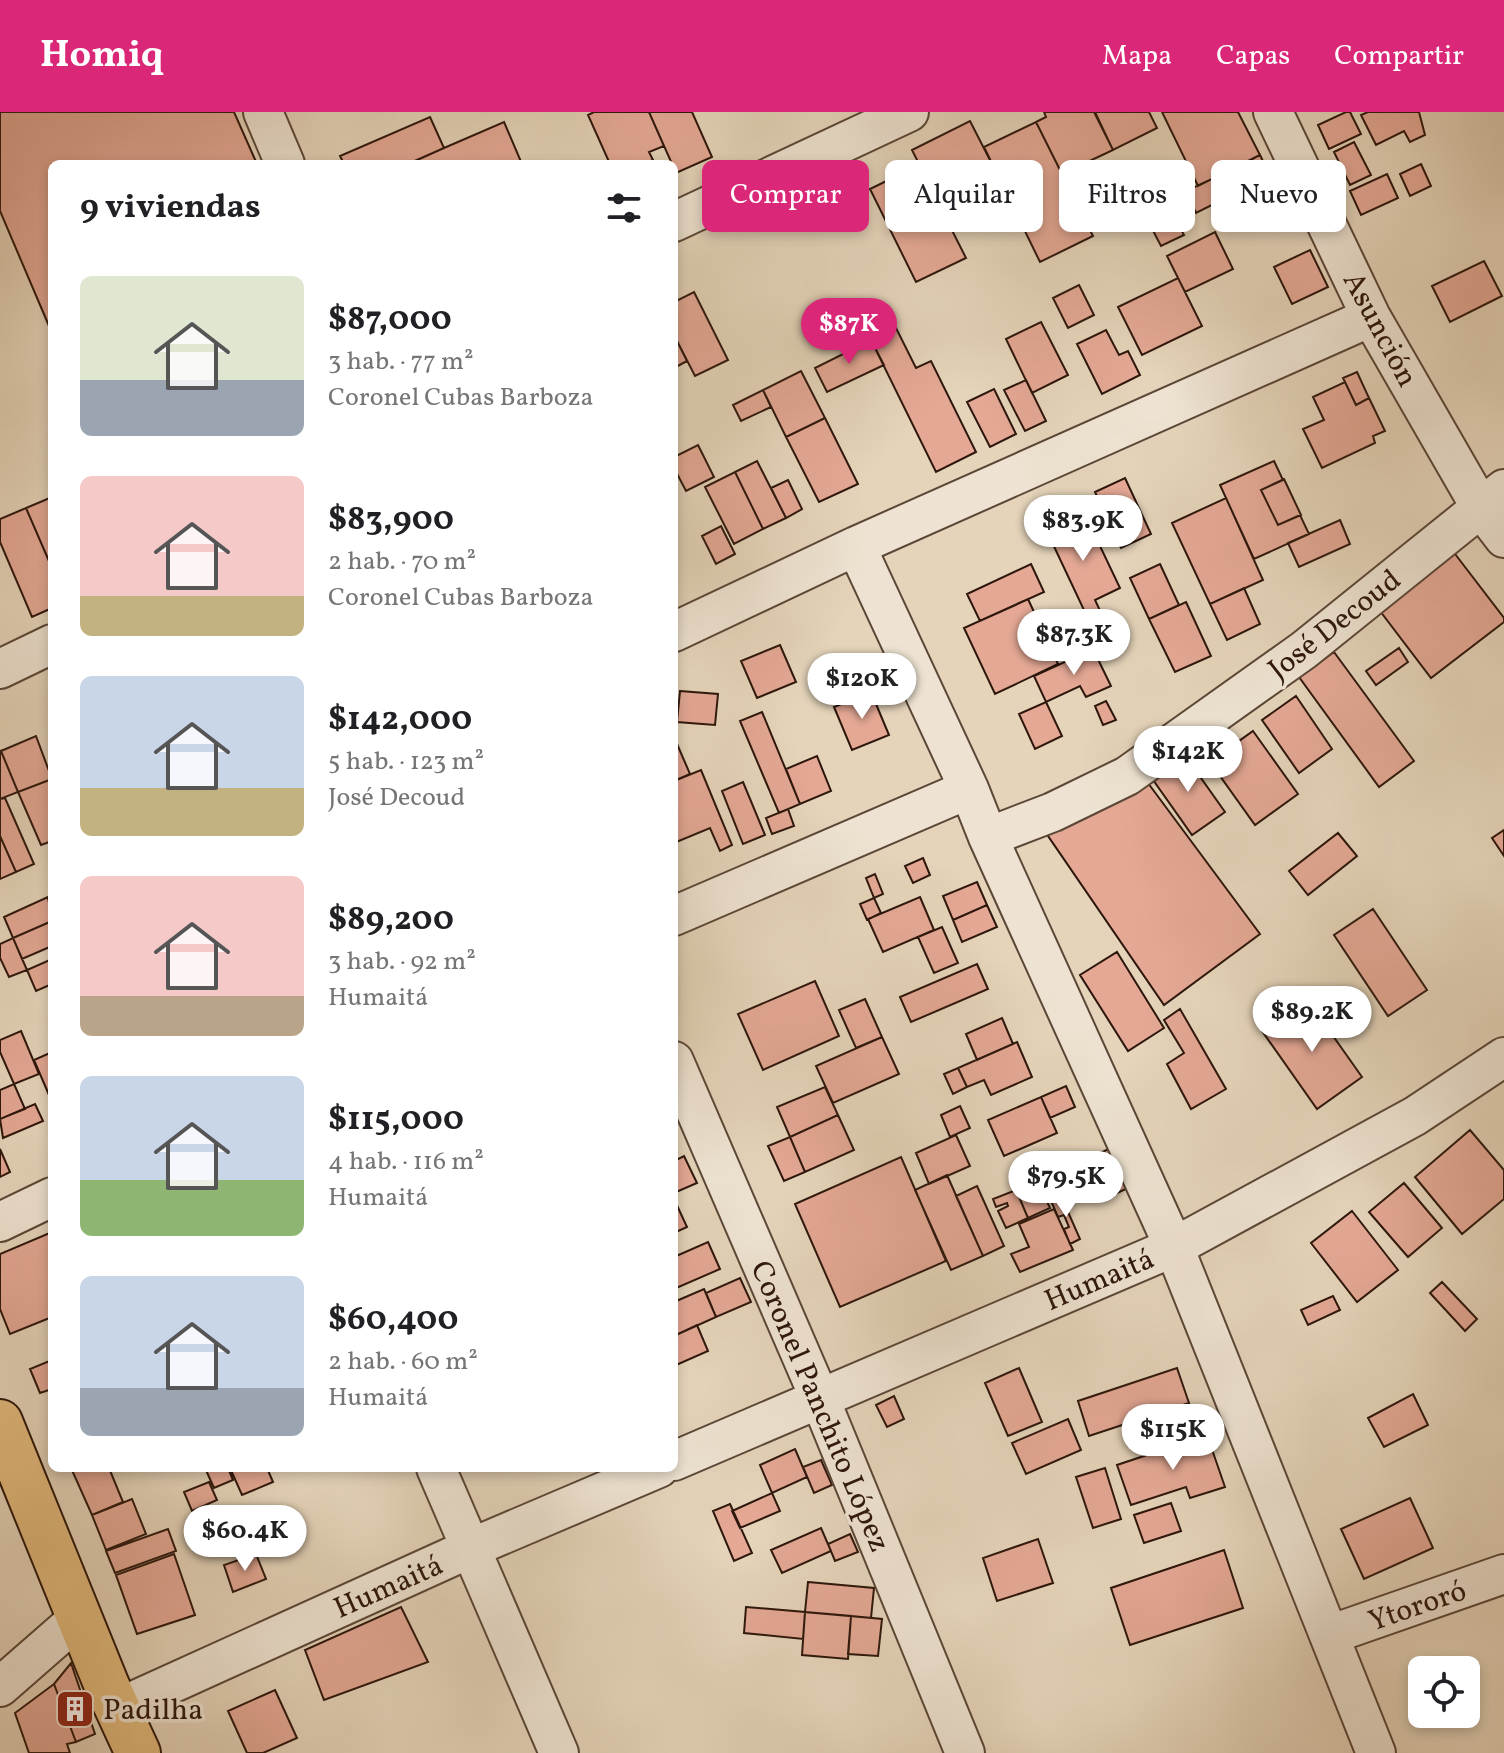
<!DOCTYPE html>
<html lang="es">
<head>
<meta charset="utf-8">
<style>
	:root { --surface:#fff; --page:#f6f6f6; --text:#202124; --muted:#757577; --accent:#db2777 }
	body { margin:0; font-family:Vollkorn,serif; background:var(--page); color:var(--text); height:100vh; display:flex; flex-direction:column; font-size:30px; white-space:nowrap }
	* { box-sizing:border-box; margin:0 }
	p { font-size:26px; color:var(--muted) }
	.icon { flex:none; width:44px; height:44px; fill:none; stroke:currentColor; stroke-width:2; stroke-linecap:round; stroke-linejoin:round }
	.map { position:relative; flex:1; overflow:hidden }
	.drawer { position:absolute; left:48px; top:48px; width:630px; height:1312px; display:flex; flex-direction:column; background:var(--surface); border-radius:12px; box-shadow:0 4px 12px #0003 }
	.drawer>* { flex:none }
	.guide { position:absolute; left:702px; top:48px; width:682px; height:72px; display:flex; gap:16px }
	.controls { position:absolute; left:1408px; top:1544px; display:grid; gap:16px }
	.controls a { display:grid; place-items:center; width:72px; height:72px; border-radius:12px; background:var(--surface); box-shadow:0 4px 12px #0003; font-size:40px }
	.price { position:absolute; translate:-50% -68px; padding:0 18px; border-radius:28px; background:#fff; color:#222; font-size:26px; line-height:52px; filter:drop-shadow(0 2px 4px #0008) }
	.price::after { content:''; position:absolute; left:50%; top:48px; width:24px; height:18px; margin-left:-12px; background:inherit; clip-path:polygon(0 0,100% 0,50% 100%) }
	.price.selected { background:var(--accent); color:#fff }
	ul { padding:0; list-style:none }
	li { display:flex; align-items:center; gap:24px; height:200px; padding:0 32px }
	li span { display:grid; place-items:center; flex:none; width:224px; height:160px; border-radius:12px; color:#555 }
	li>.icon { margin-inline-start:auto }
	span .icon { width:96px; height:96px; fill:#fffc; stroke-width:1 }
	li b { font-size:34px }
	h2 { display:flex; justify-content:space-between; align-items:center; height:96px; padding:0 32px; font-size:34px }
	.tag { padding:0 28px; border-radius:12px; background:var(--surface); box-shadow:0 4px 12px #0003; font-size:28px; line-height:72px }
	.tag.selected { background:var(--accent); color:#fff }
	header { display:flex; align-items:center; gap:48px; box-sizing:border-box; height:112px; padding:0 40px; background:var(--accent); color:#fff }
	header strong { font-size:38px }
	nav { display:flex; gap:44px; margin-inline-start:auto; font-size:28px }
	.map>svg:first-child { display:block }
	.building { fill:#e4a895; stroke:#2d160b; stroke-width:2 }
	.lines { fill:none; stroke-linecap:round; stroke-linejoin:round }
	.minor-casing { stroke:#5b4637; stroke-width:42 }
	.major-casing { stroke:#2d160b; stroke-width:48 }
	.minor { stroke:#eee3d2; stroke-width:38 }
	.major { stroke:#e2ba7d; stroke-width:44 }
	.labels { text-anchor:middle; stroke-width:7; stroke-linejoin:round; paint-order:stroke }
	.street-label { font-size:30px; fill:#2d160b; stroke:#eee3d2 }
	.poi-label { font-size:30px; fill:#2d160b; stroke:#eee3d2; text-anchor:start }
</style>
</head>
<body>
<header>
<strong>Homiq</strong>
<nav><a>Mapa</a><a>Capas</a><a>Compartir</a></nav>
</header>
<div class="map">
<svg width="1504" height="1641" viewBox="0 0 1504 1641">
	<rect width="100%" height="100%" fill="#e5d4ba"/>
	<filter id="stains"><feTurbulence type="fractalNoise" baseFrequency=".0025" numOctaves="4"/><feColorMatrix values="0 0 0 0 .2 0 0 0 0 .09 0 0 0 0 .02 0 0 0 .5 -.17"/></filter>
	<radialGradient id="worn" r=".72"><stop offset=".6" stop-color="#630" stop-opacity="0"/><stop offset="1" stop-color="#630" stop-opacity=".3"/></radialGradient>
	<path class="building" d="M0 0H234L257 52H52V221L0 99Z
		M594 0H649L664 34 649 40 653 48 644 52H610L588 3Z
		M649 0H692L712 45 676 61Z
		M1044 0H1095L1113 38 1062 62 1036 10 1046 5Z
		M1094 0H1149L1157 16 1113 38Z
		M1162 0H1238L1260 43 1198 74Z
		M1346 0H1350L1361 22 1329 37 1318 13Z
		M1368 0H1419L1425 23 1410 30 1404 19 1376 33 1361 3Z
		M430 5 444 36 408 52H344L340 44Z
		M970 9 993 54 966 68 974 84 943 100 912 38Z
		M504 10 522 52H408L444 36Z
		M1036 10 1093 124 1040 150 984 35Z
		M1354 30 1371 63 1350 73 1334 40Z
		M1260 43 1281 87 1263 95 1242 53Z
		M1421 52 1431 74 1410 84 1400 62Z
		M919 53 966 146 916 170 870 77Z
		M1242 53 1253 76 1227 88 1216 65Z
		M1387 62 1398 86 1361 103 1350 79Z
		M1216 65 1226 86 1196 101 1186 79Z
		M1169 94 1184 123 1161 134 1146 105Z
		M1215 120 1233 157 1185 180 1167 144Z
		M1310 138 1328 175 1292 192 1274 155Z
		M1484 149 1502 184 1450 210 1432 174Z
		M1178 166 1202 214 1142 243 1118 195Z
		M1079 173 1094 203 1068 216 1053 186Z
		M694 180 728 248 695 264 674 223V190Z
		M1041 210 1068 263 1032 281 1006 227Z
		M896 216 916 256 931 249 976 340 936 360 871 228Z
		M1106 218 1119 243 1128 239 1140 263 1102 282 1077 232Z
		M674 223 687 249 674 256Z
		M871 228 884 253 827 280 815 256Z
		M801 259 825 306 786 325 763 278Z
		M1357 260 1369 286 1356 293 1343 266Z
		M1026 268 1046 309 1025 319 1004 278Z
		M1345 270 1356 293 1369 286 1385 319 1373 324 1375 331 1322 356 1303 317 1324 308 1313 285Z
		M994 277 1016 322 990 335 967 290Z
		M763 278 771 295 741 309 733 293Z
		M825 306 858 372 819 390 786 325Z
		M698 333 714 365 686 379 674 356V345Z
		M757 349 786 406 763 417 735 360Z
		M1274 349 1283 368 1261 378 1278 413 1300 403 1309 422 1254 447 1220 373Z
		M735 360 763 417 734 432 705 375Z
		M1125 366 1151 422 1121 436 1095 380Z
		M1284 367 1301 403 1278 413 1261 378Z
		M788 368 802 397 786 406 771 376Z
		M52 385V456L26 396Z
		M1226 386 1263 468 1210 492 1172 411Z
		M1080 392 1120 476 1095 488 1112 524 1099 530 1042 409Z
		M26 396 52 456V496L32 505 0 430V407Z
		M1340 408 1350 432 1299 455 1288 431Z
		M721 414 735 442 716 452 702 424Z
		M1452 438 1504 506V510L1431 566 1377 495Z
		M1031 452 1044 480 980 509 967 482Z
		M1160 452 1179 493 1149 507 1130 466Z
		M1244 476 1260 512 1227 528 1210 492Z
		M1028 487 1058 552 995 582 964 516Z
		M1186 490 1211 544 1175 560 1149 507Z
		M780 533 796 570 757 586 741 549Z
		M1399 536 1408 550 1376 573 1366 559Z
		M1093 537 1111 574 1086 585 1080 574 1046 590 1034 564Z
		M1334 540 1414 649 1379 675 1299 565Z
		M680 579 718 582 715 613 677 610Z
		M871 580 889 623 852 638 834 595Z
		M1296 584 1332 637 1299 661 1262 608Z
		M1106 589 1116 608 1103 613 1095 594Z
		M1046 590 1062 624 1035 637 1019 602Z
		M762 600 800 692 779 701 740 609Z
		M1253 619 1298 682 1255 713 1210 650Z
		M36 624 52 667 18 680 1 639Z
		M674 625 690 662 674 669Z
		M1 639 18 680 0 687V640Z
		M1184 642 1225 700 1192 723 1151 665Z
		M817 644 831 679 800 692 786 657Z
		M701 658 732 733 720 739 710 716 674 731V669Z
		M52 667V729L41 733 18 680Z
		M1145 667 1260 822 1164 893 1046 721Z
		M743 670 765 723 743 732 722 679Z
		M5 686 34 752 16 760 0 724V687Z
		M788 697 794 714 772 722 766 706Z
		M1504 718V744L1492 726Z
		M1338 721 1357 744 1308 783 1289 759Z
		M0 724 16 760 0 767Z
		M923 746 930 763 913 771 905 754Z
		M875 762 883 782 874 786 866 766Z
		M977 770 987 793 953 808 943 784Z
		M48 785 52 809 13 826 4 805Z
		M920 785 934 818 883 840 868 807Z
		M874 786 881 801 867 808 860 792Z
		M987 793 997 815 962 830 953 808Z
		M1373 797 1427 878 1388 904 1334 823Z
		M52 809V834L22 847 13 826Z
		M942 815 958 851 934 861 918 825Z
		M13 826 27 858 9 865 0 846V832Z
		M1117 840 1164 916 1128 939 1080 863Z
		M52 847V872L36 879 27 858Z
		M977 852 988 877 911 910 900 885Z
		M815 869 839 924 763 958 738 902Z
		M865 887 882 925 856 936 839 898Z
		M1307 887 1362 965 1317 997 1262 919Z
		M1180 897 1226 977 1191 997 1167 952 1184 941 1164 908Z
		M1002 906 1013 932 977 948 966 922Z
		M21 919 39 962 14 972 0 940V928Z
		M882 925 899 962 833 991 816 954Z
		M1017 930 1032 965 991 983 984 968 967 975 958 956Z
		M52 940V990L34 948Z
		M958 956 967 975 953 982 944 962Z
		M14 972 25 997 0 1007V978Z
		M1066 974 1075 995 1050 1006 1041 985Z
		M825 975 838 1003 790 1025 777 995Z
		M1041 985 1057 1021 1004 1044 988 1008Z
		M35 992 43 1009 3 1026 0 1007Z
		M960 994 970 1016 950 1025 941 1003Z
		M838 1003 854 1038 805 1060 790 1025Z
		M1470 1018 1504 1058V1087L1462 1122 1415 1065Z
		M956 1023 970 1054 929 1072 916 1041Z
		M790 1025 805 1060 784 1069 768 1034Z
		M1111 1036 1118 1052 1100 1059 1093 1044Z
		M0 1037 10 1060 0 1065Z
		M684 1044 697 1071 674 1081V1049Z
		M901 1045 946 1149 840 1195 795 1092Z
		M1122 1062 1128 1076 1113 1083 1106 1069Z
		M947 1063 983 1144 951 1158 915 1078Z
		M1037 1068 1050 1096 1028 1106 1016 1078Z
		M1404 1071 1442 1116 1408 1145 1369 1100Z
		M977 1074 1004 1134 983 1144 956 1084Z
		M1016 1078 1028 1106 1006 1116 998 1099 1008 1094 1007 1091 996 1095 993 1087Z
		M1061 1084 1080 1127 1070 1132 1064 1117 1069 1115 1064 1103 1058 1105 1051 1089Z
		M674 1087 687 1115 674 1121Z
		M1054 1097 1073 1138 1020 1160 1011 1142 1029 1135 1019 1112Z
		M1352 1099 1398 1158 1357 1190 1311 1131Z
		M52 1120V1205L10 1222 0 1197V1142Z
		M708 1130 720 1157 674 1177V1145Z
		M740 1166 751 1190 716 1205 706 1181Z
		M1442 1170 1477 1207 1465 1219 1430 1181Z
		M704 1177 716 1205 674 1224V1190Z
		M1333 1184 1340 1198 1308 1213 1301 1198Z
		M697 1213 708 1239 674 1254V1224Z
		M52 1248V1277L40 1281 30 1257Z
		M1019 1256 1042 1310 1008 1324 985 1271Z
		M1177 1256 1189 1291 1089 1324 1078 1289Z
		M1413 1282 1428 1313 1384 1335 1368 1306Z
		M894 1284 904 1307 887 1315 876 1293Z
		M1068 1307 1081 1338 1026 1362 1012 1331Z
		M1207 1323 1225 1375 1190 1386 1186 1375 1131 1393 1117 1353Z
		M795 1337 807 1365 772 1381 760 1353Z
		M821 1348 832 1373 814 1381 803 1355Z
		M71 1356H109L123 1390 92 1403Z
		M205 1356H228L233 1368 214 1376Z
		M230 1356H267L273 1370 242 1383Z
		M1105 1356 1121 1407 1093 1416 1076 1365Z
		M209 1370 217 1388 192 1399 184 1380Z
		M772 1381 780 1399 740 1416 732 1399Z
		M1410 1386 1433 1436 1364 1467 1341 1417Z
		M132 1387 146 1422 106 1438 92 1403Z
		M1171 1391 1181 1419 1144 1431 1134 1403Z
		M730 1392 752 1441 734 1449 713 1399Z
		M821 1416 831 1439 782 1461 771 1438Z
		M168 1417 176 1439 115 1461 106 1439Z
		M850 1422 858 1440 835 1449 828 1432Z
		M1038 1427 1053 1471 997 1489 983 1446Z
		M1224 1438 1243 1496 1130 1533 1111 1476Z
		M174 1442 195 1503 137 1522 116 1463Z
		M256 1442 266 1467 233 1480 224 1453Z
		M808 1470 874 1476 871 1506 805 1500Z
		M401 1495 428 1550 324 1588 305 1538Z
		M746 1495 805 1500 803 1527 744 1521Z
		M805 1500 851 1504 848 1547 802 1543Z
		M851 1504 882 1507 878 1544 848 1542Z
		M71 1551 95 1622 76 1630 54 1572Z
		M54 1572 76 1630 67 1632 70 1641H29L15 1601Z
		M275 1578 297 1626 263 1641H247L228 1599Z"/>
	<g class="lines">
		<g class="minor-casing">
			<path id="minor" d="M263 0 285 52
				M1273 0 1371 205 1481 396 1504 426
				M674 110 909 0
				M856 434 969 677 988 725 1174 1135 1376 1641
				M674 520 856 434 1371 205
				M0 557 52 532
				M988 725 1053 700 1127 664 1304 538 1504 377
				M674 804 969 677
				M674 949 820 1287 965 1641
				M0 1110 52 1085
				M674 1349 1174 1135 1415 1004 1504 945
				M436 1356 559 1641
				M1329 1523 1504 1462
				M0 1575 80 1505
				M118 1596 471 1436 659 1356"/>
		</g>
		<g class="major-casing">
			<path id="major" d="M0 1310 107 1574 138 1641"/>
		</g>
		<use href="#minor" class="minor"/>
		<use href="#major" class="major"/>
	</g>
	<defs>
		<g id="building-square" transform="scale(2)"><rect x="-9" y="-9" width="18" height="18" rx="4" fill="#8f2418" stroke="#eee3d2"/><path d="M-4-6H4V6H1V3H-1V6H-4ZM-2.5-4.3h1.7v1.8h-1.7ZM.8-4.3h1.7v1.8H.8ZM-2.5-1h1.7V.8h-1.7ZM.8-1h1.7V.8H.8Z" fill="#fff"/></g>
	</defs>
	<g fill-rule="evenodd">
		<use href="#building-square" x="75" y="1597"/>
	</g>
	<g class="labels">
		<g class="street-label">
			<text transform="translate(1381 217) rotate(62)" y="10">Asunción</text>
			<text transform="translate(1334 512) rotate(-38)" y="10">José Decoud</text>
			<text transform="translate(1099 1167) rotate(-23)" y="10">Humaitá</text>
			<text transform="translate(821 1294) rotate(67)" y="10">Coronel Panchito López</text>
			<text transform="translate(388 1474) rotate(-24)" y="10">Humaitá</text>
			<text transform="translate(1417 1493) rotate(-19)" y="10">Ytororó</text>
		</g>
		<g class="poi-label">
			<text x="103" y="1607">Padilha</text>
		</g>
	</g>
	<rect width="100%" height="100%" filter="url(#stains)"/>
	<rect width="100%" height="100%" fill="url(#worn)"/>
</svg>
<div class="controls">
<a><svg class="icon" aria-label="locate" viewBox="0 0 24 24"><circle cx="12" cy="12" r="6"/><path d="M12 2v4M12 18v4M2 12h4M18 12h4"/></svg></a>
</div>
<b class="price selected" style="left:849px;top:254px">$87K</b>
<b class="price" style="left:1083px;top:451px">$83.9K</b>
<b class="price" style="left:1074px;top:565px">$87.3K</b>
<b class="price" style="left:862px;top:609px">$120K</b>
<b class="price" style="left:1188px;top:682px">$142K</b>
<b class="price" style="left:1312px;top:942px">$89.2K</b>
<b class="price" style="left:1066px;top:1107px">$79.5K</b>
<b class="price" style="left:1173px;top:1360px">$115K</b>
<b class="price" style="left:245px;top:1461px">$60.4K</b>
<div class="guide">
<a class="tag selected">Comprar</a>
<a class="tag">Alquilar</a>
<a class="tag">Filtros</a>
<a class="tag">Nuevo</a>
</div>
<section class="drawer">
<h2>9 viviendas<svg class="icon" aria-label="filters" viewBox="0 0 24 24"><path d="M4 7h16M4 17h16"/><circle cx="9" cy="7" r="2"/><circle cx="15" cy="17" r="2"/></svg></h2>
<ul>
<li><span style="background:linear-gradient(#dfe7d0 65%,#9aa5b1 0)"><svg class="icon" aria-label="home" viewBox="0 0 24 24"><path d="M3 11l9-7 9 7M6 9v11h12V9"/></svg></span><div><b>$87,000</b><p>3 hab. · 77 m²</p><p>Coronel Cubas Barboza</p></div></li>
<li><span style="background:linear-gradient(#f6c9c9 75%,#c2b280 0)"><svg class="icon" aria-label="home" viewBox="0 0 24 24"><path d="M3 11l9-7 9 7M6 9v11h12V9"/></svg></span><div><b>$83,900</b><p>2 hab. · 70 m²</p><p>Coronel Cubas Barboza</p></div></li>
<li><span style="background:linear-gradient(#c9d6e8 70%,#c2b280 0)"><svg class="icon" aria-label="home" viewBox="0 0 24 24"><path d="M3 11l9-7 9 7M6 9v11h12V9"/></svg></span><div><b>$142,000</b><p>5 hab. · 123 m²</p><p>José Decoud</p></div></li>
<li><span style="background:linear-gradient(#f6c9c9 75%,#b9a48a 0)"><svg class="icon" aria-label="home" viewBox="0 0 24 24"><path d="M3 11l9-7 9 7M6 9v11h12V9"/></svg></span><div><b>$89,200</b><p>3 hab. · 92 m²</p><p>Humaitá</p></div></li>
<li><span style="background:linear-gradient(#c9d6e8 65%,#8fb573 0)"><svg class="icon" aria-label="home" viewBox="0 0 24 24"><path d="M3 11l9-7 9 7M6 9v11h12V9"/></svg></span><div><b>$115,000</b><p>4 hab. · 116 m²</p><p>Humaitá</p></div></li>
<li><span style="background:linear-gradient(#c9d6e8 70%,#9aa5b1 0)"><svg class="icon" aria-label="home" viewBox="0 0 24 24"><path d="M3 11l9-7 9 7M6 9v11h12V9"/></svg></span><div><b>$60,400</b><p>2 hab. · 60 m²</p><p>Humaitá</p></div></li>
</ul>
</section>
</div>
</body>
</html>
